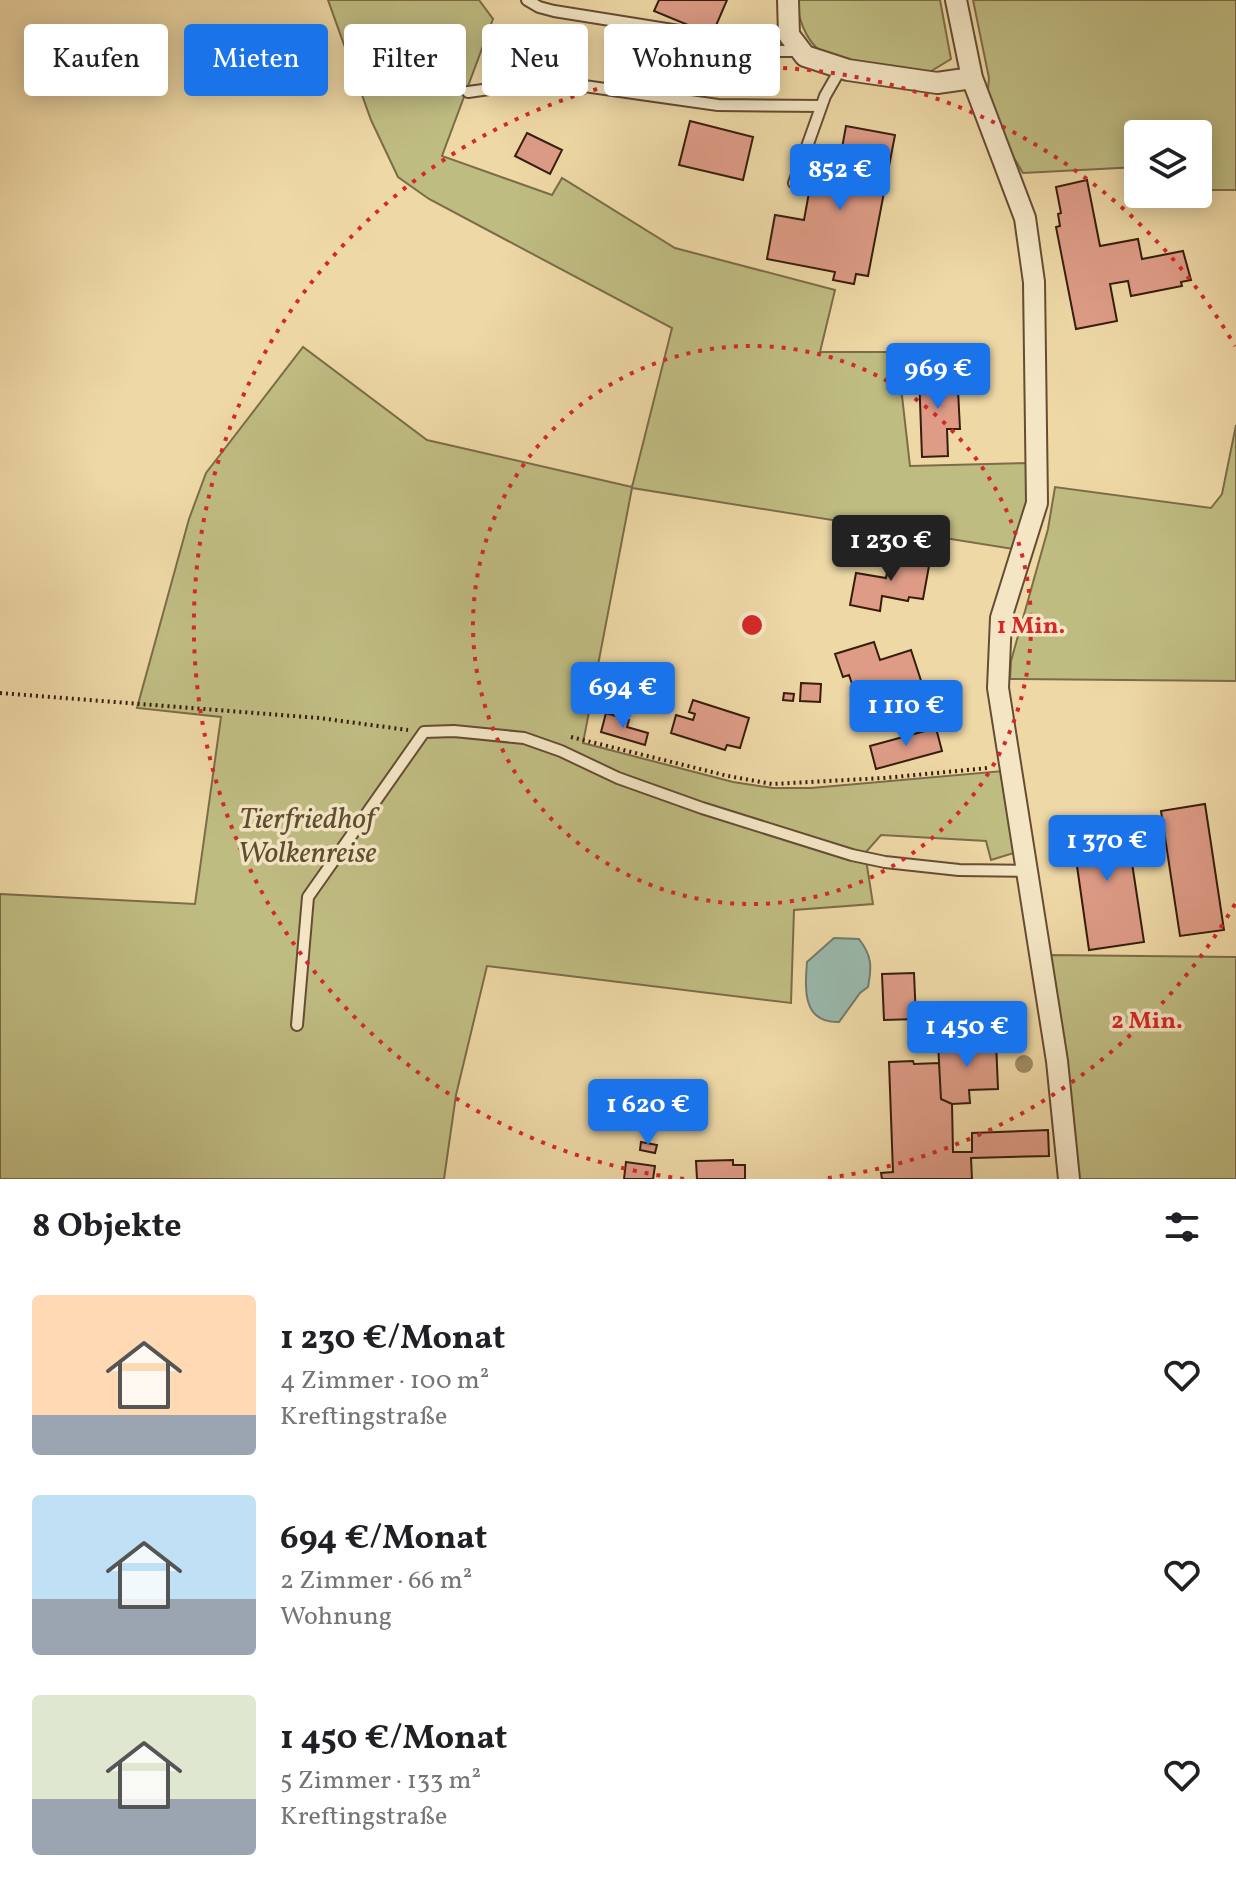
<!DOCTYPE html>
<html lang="de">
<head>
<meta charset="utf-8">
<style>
	:root { --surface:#fff; --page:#f2f2f2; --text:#202124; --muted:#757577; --accent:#1a73e8 }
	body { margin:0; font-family:Vollkorn,serif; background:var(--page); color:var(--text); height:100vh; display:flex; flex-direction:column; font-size:30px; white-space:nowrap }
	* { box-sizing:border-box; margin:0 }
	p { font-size:26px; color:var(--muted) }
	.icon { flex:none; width:44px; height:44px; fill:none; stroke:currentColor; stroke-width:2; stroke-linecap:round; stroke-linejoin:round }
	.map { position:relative; height:1179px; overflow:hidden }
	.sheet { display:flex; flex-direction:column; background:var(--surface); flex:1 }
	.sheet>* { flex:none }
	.top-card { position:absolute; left:24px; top:24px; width:800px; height:72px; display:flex; gap:16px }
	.controls { position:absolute; left:1124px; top:120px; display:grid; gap:16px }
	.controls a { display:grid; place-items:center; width:88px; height:88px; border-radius:8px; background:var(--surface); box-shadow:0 4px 20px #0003; font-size:40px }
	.price { position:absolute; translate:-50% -68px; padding:0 18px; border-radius:8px; background:var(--accent); color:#fff; font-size:26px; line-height:52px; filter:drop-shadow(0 2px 4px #0008) }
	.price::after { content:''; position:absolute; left:50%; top:48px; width:24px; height:18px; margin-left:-12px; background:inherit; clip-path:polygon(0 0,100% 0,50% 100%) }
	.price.current { background:#222; color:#fff }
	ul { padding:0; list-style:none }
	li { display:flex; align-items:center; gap:24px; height:200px; padding:0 32px }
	li span { display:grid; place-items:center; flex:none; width:224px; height:160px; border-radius:8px; color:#555 }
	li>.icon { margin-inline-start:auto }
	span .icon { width:96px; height:96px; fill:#fffc; stroke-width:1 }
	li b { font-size:34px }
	h2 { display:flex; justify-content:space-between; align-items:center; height:96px; padding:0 32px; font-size:34px }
	.tag { padding:0 28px; border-radius:8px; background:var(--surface); box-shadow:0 4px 20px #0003; font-size:28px; line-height:72px }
	.tag.current { background:var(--accent); color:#fff }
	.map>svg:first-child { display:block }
	.green { fill:#bfbc82; stroke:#7c6c48; stroke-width:2 }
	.water { fill:#9ab9ad; stroke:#737b6d; stroke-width:2 }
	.building { fill:#de9c87; stroke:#381d0d; stroke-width:2 }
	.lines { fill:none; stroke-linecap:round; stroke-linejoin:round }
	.service-casing { stroke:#664c33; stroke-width:14 }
	.minor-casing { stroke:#664c33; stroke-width:24 }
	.path { stroke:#381d0d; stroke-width:4; stroke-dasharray:2 4; stroke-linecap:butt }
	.service { stroke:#f4e6c5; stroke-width:10 }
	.minor { stroke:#f4e6c5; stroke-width:20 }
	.tree { fill:#a08c65 }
	.ring { fill:none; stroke:#d62828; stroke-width:4; stroke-dasharray:4 8 }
	.labels { text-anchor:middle; stroke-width:7; stroke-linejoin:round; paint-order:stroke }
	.park-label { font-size:30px; font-style:italic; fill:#604d30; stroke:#f4e6c5 }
	.centre { fill:#d62828; stroke:#f4e6c5; stroke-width:4 }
	.ring-label { font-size:24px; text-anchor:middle; font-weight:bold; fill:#d62828; stroke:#f4e6c5; stroke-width:7; stroke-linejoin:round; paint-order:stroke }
</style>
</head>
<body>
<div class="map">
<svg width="1236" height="1179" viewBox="0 0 1236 1179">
	<rect width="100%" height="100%" fill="#eed8a6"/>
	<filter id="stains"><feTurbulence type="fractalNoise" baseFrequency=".0025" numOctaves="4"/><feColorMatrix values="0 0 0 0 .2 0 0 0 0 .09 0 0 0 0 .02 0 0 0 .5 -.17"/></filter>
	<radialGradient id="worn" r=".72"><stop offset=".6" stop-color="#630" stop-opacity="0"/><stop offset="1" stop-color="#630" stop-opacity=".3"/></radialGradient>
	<path class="green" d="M328 0H479L493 19 442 156 552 195 562 178 675 248 835 290 820 352H897L910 466 1028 463 1030 504 1019 550 632 488 583 743 733 782 773 788H811L1003 771 1017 852 991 860 986 841 881 835 865 853 873 904 794 910 791 1003 487 966 456 1095 444 1179H0V894L195 904 221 717 137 708 189 519 206 473 303 347 427 440 632 487 672 328 429 199 398 177 371 120Z
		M797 0H940L951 59 928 73C906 69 834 62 819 50 805 38 798 18 797 0Z
		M973 0H1236V190H1198V134H1138V167L1023 173 986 111 989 78Z
		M1236 425V681L1010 679 1011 661 1048 529 1055 487 1211 508 1222 494Z
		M1049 955 1236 957V1179H1076Z"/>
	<path class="water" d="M834 938 859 939C872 956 872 966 868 987L860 993 839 1022C802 1023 805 989 807 962Z"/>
	<path class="building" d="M659 0H727L712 35 654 11Z
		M690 121 753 137 743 180 679 165Z
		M846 126 895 135 868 276 856 274 854 284 833 280 835 272 767 259 775 215 804 220 812 176 836 181Z
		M527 133 562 150 550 174 515 156Z
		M1087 180 1100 246 1138 239 1142 259 1183 251 1191 280 1181 282 1182 286 1131 296 1128 281 1110 284 1117 321 1076 329 1056 227 1060 226 1058 214 1061 213 1056 187Z
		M957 371 960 429H947L948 456 922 457 919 373Z
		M891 552 914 556 913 563 929 566 923 599 909 597 908 601 882 596 880 611 850 605 856 573 886 578Z
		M874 642 880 660 911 650 929 705 890 718 879 682 854 690 849 675 843 677 835 654Z
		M801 683 821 684 820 702 800 701Z
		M784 693 794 694 793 701 783 700Z
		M693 700 749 718 740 748 727 745 725 750 671 733 676 715 693 720 695 714 689 712Z
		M606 713 629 720 627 727 648 733 645 745 601 732Z
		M936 728 942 751 876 769 870 746Z
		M1205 804 1224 930 1180 936 1161 811Z
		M1125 817 1144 942 1089 950 1071 824Z
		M914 973 916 1019 884 1020 882 974Z
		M996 1041 998 1089 969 1090 970 1103 952 1104 941 1099 938 1043Z
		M913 1061 914 1064 939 1063 941 1099 952 1104 953 1152H972V1133L1048 1130 1049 1156 971 1158 972 1179H882L881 1173 893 1172 889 1062Z
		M641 1142 657 1145 655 1153 640 1150Z
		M733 1160V1165H745V1179H697L696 1161Z
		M626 1162 655 1166 653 1179H624Z"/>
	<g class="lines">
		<g class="service-casing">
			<path id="service" d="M527 0 539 7 554 11 729 39 781 51H799
				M468 92 527 84 577 85 718 105 821 106
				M794 183 825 96 841 68
				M297 1025 308 897 424 732 454 731 524 738 561 751 618 778 702 808 852 855 885 862 959 870 1027 871"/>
		</g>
		<g class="minor-casing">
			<path id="minor" d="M788 0 789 35 805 56 848 70 937 83 972 78
				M956 0 972 78 1025 218 1034 282 1037 503 1001 618 998 688 1057 1061 1069 1179"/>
		</g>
		<path class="path" d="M0 693 319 718 408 730
			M571 737 728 776 772 784 884 778 988 768"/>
		<use href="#service" class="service"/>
		<use href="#minor" class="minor"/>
	</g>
	<circle class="tree" cx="1024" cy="1064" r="9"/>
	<g class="ring">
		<circle cx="752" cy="625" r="279"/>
		<path d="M1235 904A558 558 0 0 1 820 1179M684 1179A558 558 0 1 1 1235 346"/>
	</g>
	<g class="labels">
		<g class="park-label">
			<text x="307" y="828">Tierfriedhof<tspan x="307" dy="34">Wolkenreise</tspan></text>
		</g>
	</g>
	<circle cx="752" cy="625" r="12" class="centre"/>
	<g class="ring-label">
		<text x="1031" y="633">1 Min.</text>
		<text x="1147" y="1028">2 Min.</text>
	</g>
	<rect width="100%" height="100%" filter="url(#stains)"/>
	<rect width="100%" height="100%" fill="url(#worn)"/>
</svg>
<div class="controls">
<a><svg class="icon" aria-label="layers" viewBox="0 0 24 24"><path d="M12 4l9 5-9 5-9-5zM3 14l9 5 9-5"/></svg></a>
</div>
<b class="price" style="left:840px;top:212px">852 €</b>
<b class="price" style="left:938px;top:411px">969 €</b>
<b class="price current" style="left:891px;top:583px">1 230 €</b>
<b class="price" style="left:623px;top:730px">694 €</b>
<b class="price" style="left:906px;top:748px">1 110 €</b>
<b class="price" style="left:1107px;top:883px">1 370 €</b>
<b class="price" style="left:967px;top:1069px">1 450 €</b>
<b class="price" style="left:648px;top:1147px">1 620 €</b>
<div class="top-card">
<a class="tag">Kaufen</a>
<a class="tag current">Mieten</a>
<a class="tag">Filter</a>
<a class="tag">Neu</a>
<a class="tag">Wohnung</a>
</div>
</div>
<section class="sheet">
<h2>8 Objekte<svg class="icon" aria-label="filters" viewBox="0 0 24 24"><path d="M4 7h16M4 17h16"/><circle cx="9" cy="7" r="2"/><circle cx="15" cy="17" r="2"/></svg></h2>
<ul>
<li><span style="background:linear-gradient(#ffd9b3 75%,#9aa5b1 0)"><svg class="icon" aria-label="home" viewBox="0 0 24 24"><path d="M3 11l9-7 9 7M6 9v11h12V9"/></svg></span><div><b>1 230 €/Monat</b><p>4 Zimmer · 100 m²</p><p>Kreftingstraße</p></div><svg class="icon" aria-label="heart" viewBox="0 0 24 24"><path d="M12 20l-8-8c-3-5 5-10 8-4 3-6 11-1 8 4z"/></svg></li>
<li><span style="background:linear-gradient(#bfe0f5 65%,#9aa5b1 0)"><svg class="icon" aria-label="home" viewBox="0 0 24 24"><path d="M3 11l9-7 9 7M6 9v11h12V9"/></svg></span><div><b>694 €/Monat</b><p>2 Zimmer · 66 m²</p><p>Wohnung</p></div><svg class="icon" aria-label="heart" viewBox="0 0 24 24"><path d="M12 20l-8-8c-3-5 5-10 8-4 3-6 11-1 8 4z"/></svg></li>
<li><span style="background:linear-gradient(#dfe7d0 65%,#9aa5b1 0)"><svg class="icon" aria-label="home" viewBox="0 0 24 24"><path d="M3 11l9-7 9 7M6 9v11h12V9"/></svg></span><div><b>1 450 €/Monat</b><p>5 Zimmer · 133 m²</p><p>Kreftingstraße</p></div><svg class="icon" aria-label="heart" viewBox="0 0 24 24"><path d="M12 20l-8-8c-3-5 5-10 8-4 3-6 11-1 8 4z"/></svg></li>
</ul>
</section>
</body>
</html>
